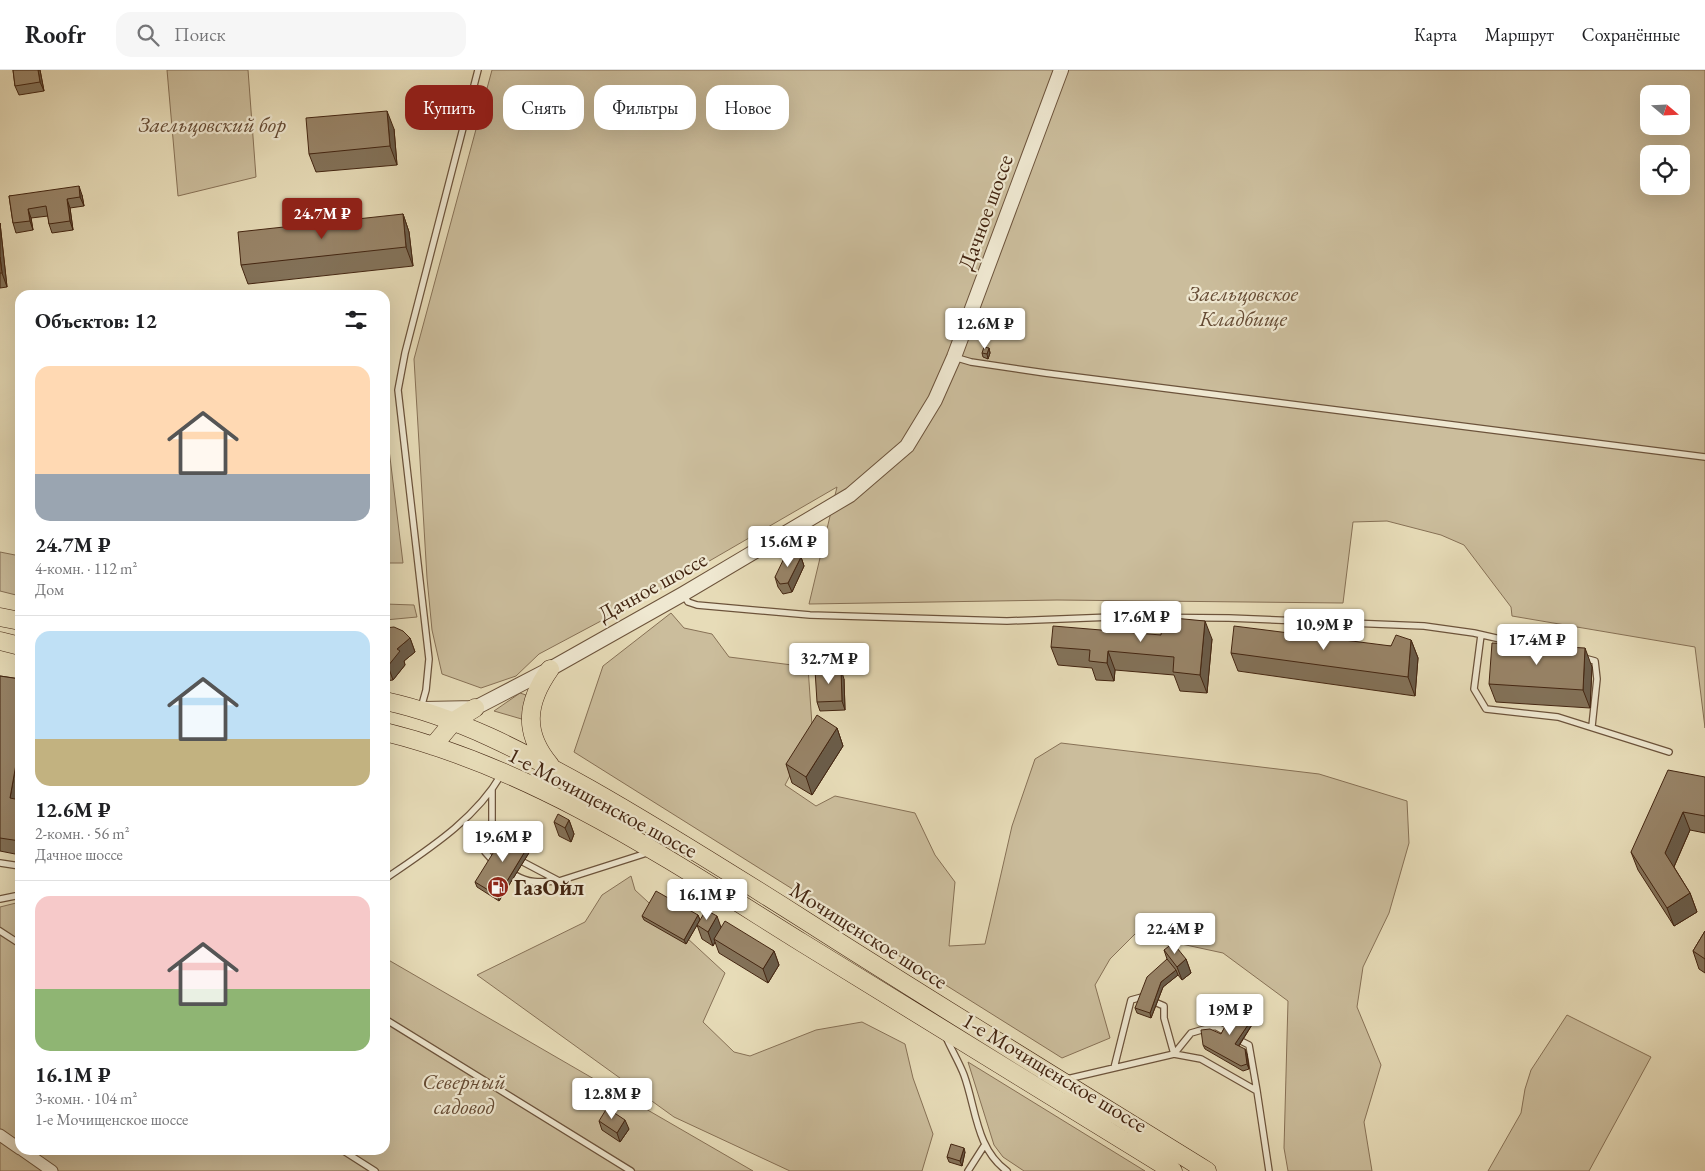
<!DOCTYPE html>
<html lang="ru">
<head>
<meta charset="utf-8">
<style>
	:root { --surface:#fff; --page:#f6f6f6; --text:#202124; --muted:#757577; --line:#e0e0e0; --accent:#8f2418 }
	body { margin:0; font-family:"EB Garamond",serif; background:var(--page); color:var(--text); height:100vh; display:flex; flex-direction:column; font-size:19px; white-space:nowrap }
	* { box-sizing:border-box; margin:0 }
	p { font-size:16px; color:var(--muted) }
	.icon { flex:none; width:28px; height:28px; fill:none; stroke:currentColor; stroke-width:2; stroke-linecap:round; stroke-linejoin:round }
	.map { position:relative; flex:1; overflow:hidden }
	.sheet { position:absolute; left:15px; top:220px; width:375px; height:865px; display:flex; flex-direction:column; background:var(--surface); border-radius:15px; box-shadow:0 5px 20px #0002 }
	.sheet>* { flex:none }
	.hud { position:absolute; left:405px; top:15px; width:475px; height:45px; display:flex; gap:10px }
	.needle { width:32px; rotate:109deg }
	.fabs { position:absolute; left:1640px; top:15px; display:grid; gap:10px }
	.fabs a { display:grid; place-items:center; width:50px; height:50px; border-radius:10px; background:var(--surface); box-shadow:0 5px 20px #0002; font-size:25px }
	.price { position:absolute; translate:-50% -42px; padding:0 11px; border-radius:5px; background:#fff; color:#222; font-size:16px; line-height:32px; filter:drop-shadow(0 1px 2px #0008) }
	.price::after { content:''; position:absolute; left:50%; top:30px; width:15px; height:11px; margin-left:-8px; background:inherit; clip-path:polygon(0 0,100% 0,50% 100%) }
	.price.on { background:var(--accent); color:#fff }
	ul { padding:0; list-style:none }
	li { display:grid; align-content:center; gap:10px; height:265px; padding:0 20px }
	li+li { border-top:1px solid var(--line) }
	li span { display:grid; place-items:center; height:155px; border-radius:15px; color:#555 }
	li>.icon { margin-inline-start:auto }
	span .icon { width:90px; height:90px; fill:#fffc; stroke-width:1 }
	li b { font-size:21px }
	h2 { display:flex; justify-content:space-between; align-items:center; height:60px; padding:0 20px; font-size:21px }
	.pill { padding:0 18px; border-radius:15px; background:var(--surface); box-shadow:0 5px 20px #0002; font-size:18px; line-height:45px }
	.pill.on { background:var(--accent); color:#fff }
	header { display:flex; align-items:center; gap:30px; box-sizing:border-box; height:70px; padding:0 25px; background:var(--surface); border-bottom:1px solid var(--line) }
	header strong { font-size:24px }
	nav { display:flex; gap:28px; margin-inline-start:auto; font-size:18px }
	.search { width:350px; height:45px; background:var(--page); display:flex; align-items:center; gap:12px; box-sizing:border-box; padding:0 18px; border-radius:15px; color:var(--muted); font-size:19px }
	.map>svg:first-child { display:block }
	.green { fill:#cbbd9c; stroke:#877156; fill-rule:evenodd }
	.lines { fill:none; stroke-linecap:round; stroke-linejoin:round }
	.service-casing { stroke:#6c533b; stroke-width:8 }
	.minor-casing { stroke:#6c533b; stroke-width:13 }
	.tertiary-casing { stroke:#6c533b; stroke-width:16 }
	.primary-casing { stroke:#432511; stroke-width:19 }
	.service { stroke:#efe8d1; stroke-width:5.5 }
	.minor { stroke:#efe8d1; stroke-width:11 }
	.tertiary { stroke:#efe8d1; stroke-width:14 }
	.primary { stroke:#e7dcb8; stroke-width:18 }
	.wall { fill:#837259; stroke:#432511 }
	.shaded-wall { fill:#6a5c49; stroke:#432511 }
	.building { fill:#988468; stroke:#432511 }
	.labels { text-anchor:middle; stroke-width:4.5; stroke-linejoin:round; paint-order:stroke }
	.park-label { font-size:22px; font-style:italic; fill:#654b34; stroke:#efe8d1 }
	.street-label { font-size:22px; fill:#432511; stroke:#efe8d1 }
	.poi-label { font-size:22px; font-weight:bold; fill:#432511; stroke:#efe8d1; text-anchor:start }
</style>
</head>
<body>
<header>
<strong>Roofr</strong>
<div class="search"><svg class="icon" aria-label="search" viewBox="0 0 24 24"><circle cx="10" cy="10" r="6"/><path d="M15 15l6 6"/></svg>Поиск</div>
<nav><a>Карта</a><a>Маршрут</a><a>Сохранённые</a></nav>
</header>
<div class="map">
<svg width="1705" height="1101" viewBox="0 0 1705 1101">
	<rect width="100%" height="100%" fill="#e7dcb8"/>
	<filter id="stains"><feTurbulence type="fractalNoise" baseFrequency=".004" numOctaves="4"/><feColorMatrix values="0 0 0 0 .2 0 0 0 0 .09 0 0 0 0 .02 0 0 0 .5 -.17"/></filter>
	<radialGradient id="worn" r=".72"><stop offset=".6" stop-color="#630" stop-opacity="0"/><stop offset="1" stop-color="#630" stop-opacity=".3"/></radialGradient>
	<path class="green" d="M167 0H248L256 107 178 126Z
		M492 0H1705V658L1695 577 1512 546 1511 537 1464 475 1441 465 1387 451 1353 452 1343 533 1057 530 809 534 837 417 661 519 539 584 516 606 481 618 442 604 432 560 427 508 414 289ZM1649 24H1681V56H1649ZM1649 84H1681V116H1649Z
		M385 347 403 493H385Z
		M0 482 20 486V526L0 521Z
		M385 534 414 535 417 547 385 550Z
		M671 543 684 558 712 564 729 587 808 597 812 655 810 667 785 715 816 736 835 726 915 743 935 785 955 812 949 876 985 874 1012 756 1035 689 1061 673 1319 704 1407 731 1409 773 1389 843 1363 897 1357 937 1381 995 1364 1052 1372 1101H1288L1284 1078 1288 931 1223 883 1135 864 1110 889 1095 915 1110 968 1062 988 574 682 603 596Z
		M520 623 526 625 525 650 494 641Z
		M631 806 635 820 725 903 703 952 734 982 750 986 816 960 862 952 905 974 913 1008 933 1064 922 1101H790L674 1047 477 905 585 852 602 825Z
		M20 832V1080H385V888L753 1101H0V837Z
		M1567 945 1651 987 1589 1101H1488L1521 1043 1525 1019 1531 1000Z
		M968 992 1145 1101H1024L1003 1087 994 1075Z"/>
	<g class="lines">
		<g class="service-casing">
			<path id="service" d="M954 287 971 292 1045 303 1705 387
				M683 524 688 532 697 535 810 545 1007 551 1112 547 1229 548 1424 556 1474 563 1531 576
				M1481 565 1474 619 1486 639 1558 647 1669 682
				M1584 588 1595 591 1597 609 1592 656
				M421 638 426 620 429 589 398 320 405 283 478 0
				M492 720V752L501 777
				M492 752 485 782 493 791
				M523 792 559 811 650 782
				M0 793 20 796
				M515 805C530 814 542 812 558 811
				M385 809C427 780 475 750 501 705
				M0 829 20 825
				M0 861 20 874
				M1157 933 1164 936V948L1174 984
				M385 949 631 1101
				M946 967C951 979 959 992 964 1005 976 1038 976 1079 1007 1101
				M1241 971 1249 975 1257 1021
				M1174 984 1191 963 1215 956 1226 962
				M1114 998 1131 930 1142 927
				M1067 1009 1174 984 1201 989 1257 1021 1269 1101
				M342 1080 375 1101
				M968 1101 984 1076"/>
		</g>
		<g class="minor-casing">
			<path id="minor" d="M0 1065 20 1079
				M22 1080 52 1101"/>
		</g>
		<g class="tertiary-casing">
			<path id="tertiary" d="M424 639 475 638 550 599 683 524 850 425 907 376 935 330 954 287 1061 0"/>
		</g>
		<g class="primary-casing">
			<path id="primary" d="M0 547 20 551
				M0 571 20 576
				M550 599C526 633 523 663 550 695
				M385 631C459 647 525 683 590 719 664 761 735 806 806 851 939 936 1073 1018 1207 1101
				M385 662C536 699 671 791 801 872 925 949 1049 1025 1173 1101
				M433 676 454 651 475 638"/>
		</g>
		<use href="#service" class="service"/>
		<use href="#minor" class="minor"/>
		<use href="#tertiary" class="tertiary"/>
		<use href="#primary" class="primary"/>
	</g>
	<path class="wall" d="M13 0H40L44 21 19 25 15 16Z
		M394 59 397 95 316 102 309 84Z
		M82 125 84 136 70 138 73 160 52 163 49 154 48 146 31 148 33 160 16 163 13 153 9 126Z
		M403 144 409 162 413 196 248 214 241 195Z
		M0 153 7 217 0 218Z
		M989 278 990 283 988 289 983 287 982 283Z
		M801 487 804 496 792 522 783 524 778 517 775 507Z
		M385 559 410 568 415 582 404 591 405 595 393 610 385 611Z
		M1161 565 1212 569 1207 623 1180 621 1174 605 1115 600 1114 611 1096 610 1092 598 1058 595 1051 577Z
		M1411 570 1418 588 1415 626 1238 601 1231 583 1391 576Z
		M1592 597 1590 638 1496 632 1489 614Z
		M0 606 20 609V715L17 730H20V785L0 781Z
		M844 609 845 640 820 641 817 632Z
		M837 658 843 676 812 725 792 713 786 694Z
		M1705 707V763L1690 760 1674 797 1690 823 1697 842 1674 856 1638 800 1631 782Z
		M569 750 574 764 571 772 559 766 554 752Z
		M530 773 532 778 499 831 477 817 475 812Z
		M698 845 700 850 686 874 644 850 642 846Z
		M697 855 721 857 774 881 779 895 768 913 719 883 715 872 713 876 702 869Z
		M1705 861V903L1699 899 1693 881Z
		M1164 880 1186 889 1191 903 1182 910 1178 905 1163 917 1151 948 1137 943 1135 938 1167 889Z
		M1224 946H1254L1255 950 1239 976 1247 984 1249 999 1243 1001 1205 979 1203 975 1221 964 1228 952 1226 950Z
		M599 1051 629 1059 620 1072 602 1060Z
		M965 1082 962 1096 949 1092 947 1087Z"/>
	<path class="shaded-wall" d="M38 0H40L44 21 40 12Z
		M387 41 394 59 397 95 390 76Z
		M79 116 82 125 84 136 80 127Z
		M67 129 70 138 73 160 70 151Z
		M28 139 31 148 33 160 30 151Z
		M403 144 409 162 413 196 406 177Z
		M0 153 7 217 2 203 0 187Z
		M989 278 990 283 988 289 987 284Z
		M801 487 804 496 792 522 788 513Z
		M1205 551 1212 569 1207 623 1200 605Z
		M410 568 415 582 404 591 405 595 393 610 388 596 397 579Z
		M1411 570 1418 588 1415 626 1408 607Z
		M1585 578 1592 597 1590 638 1583 620Z
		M1108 581 1115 600 1114 611 1107 593Z
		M841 599 844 609 845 640 842 631Z
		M837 658 843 676 812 725 806 707Z
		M20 672V715L15 742 10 728Z
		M1683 742 1690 760 1672 801 1665 783Z
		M569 750 574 764 571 772 565 758Z
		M530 773 532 778 499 831 498 826Z
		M1690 823 1697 842 1674 856 1667 838Z
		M698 845 700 850 686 874 684 870Z
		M717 846 722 860 714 869 715 872 713 876 708 862Z
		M774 881 779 895 768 913 763 899Z
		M1186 889 1191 903 1182 910 1177 897Z
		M1176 900 1178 905 1163 917 1151 948 1150 943 1161 912Z
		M1254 946 1255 950 1237 978 1235 974Z
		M1245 979 1247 984 1249 999 1247 994Z
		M625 1050 629 1059 620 1072 617 1063Z
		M964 1078 965 1082 962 1096 960 1091Z"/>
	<path class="building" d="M13 0H38L40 12 15 16Z
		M387 41 390 76 309 84 306 48Z
		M79 116 80 127 67 129 70 151 49 154 46 136 28 139 30 151 13 153 9 126Z
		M403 144 406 177 241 195 238 162Z
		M0 187 2 203H0Z
		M984 277 989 278 987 284 982 283Z
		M788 480 801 487 788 513 780 514 775 507Z
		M1163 547 1205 551 1200 605 1173 602 1174 587 1108 581 1107 593 1089 591 1090 580 1051 577 1053 556 1161 565Z
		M1234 556 1391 576 1396 565 1411 570 1408 607 1231 583Z
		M394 557 403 561 410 568 397 579 400 581 388 596 385 597V558Z
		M1492 573 1585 578 1583 620 1489 614Z
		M841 599 842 631 817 632 815 600Z
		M0 606 20 609V672L10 728 20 730V771L0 768Z
		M817 645 837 658 806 707 786 694Z
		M1668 700 1705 707V746L1683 742 1665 783 1690 823 1667 838 1631 782Z
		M558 744 569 750 565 758 554 752Z
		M508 759 530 773 498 826 475 812Z
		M656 821 698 845 684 870 642 846Z
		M706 840 717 846 708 862 697 855Z
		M725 851 774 881 763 899 714 869Z
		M1705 861V889L1693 881Z
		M1173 873 1186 889 1177 897 1164 880Z
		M1167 889 1176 900 1161 912 1150 943 1135 938 1147 907Z
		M1232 933 1254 946 1235 974 1245 979 1247 994 1241 996 1203 975 1201 960 1210 959 1221 964 1229 949 1224 946Z
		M607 1038 625 1050 617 1063 599 1051Z
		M951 1074 964 1078 960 1091 947 1087Z"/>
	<defs>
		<g id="fuel-disc" transform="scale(1.125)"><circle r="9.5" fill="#8f2418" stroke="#efe8d1"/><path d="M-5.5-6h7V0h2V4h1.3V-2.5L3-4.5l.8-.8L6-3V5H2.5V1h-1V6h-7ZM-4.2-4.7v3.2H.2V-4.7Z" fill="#fff"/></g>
	</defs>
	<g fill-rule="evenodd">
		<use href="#fuel-disc" x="498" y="817"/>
	</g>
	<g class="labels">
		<g class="park-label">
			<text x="212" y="62">Заельцовский бор</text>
			<text x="1243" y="231">Заельцовское<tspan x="1243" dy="25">Кладбище</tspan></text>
			<text x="464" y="1019">Северный<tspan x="464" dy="25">садовод</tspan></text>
		</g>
		<g class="street-label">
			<text transform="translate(985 142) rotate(-70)" y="8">Дачное шоссе</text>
			<text transform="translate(652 516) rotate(-29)" y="8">Дачное шоссе</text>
			<text transform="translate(603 732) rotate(28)" y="8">1-е Мочищенское шоссе</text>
			<text transform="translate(869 865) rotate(32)" y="8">Мочищенское шоссе</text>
			<text transform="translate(1055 1002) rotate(31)" y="8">1-е Мочищенское шоссе</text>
		</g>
		<g class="poi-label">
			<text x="514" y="825">ГазОйл</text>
		</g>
	</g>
	<rect width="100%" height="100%" filter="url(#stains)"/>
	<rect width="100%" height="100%" fill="url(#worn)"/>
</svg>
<div class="fabs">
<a><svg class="needle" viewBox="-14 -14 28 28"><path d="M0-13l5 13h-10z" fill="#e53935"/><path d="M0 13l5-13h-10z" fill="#757577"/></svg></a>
<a><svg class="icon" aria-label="locate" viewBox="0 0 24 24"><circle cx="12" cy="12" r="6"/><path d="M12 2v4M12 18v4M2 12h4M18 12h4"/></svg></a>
</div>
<b class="price on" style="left:322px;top:170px">24.7M ₽</b>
<b class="price" style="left:985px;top:280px">12.6M ₽</b>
<b class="price" style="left:788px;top:498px">15.6M ₽</b>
<b class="price" style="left:1141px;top:573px">17.6M ₽</b>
<b class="price" style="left:1324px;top:581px">10.9M ₽</b>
<b class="price" style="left:1537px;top:596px">17.4M ₽</b>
<b class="price" style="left:829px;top:615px">32.7M ₽</b>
<b class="price" style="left:503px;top:793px">19.6M ₽</b>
<b class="price" style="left:707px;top:851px">16.1M ₽</b>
<b class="price" style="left:1175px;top:885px">22.4M ₽</b>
<b class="price" style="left:1230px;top:966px">19M ₽</b>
<b class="price" style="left:612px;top:1050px">12.8M ₽</b>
<div class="hud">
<a class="pill on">Купить</a>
<a class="pill">Снять</a>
<a class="pill">Фильтры</a>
<a class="pill">Новое</a>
</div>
<section class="sheet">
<h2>Объектов: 12<svg class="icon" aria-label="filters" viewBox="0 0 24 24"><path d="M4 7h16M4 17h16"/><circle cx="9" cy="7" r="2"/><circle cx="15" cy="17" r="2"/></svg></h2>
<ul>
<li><span style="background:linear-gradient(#ffd9b3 70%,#9aa5b1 0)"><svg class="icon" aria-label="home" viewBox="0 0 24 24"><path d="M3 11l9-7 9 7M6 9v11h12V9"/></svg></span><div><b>24.7M ₽</b><p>4-комн. · 112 m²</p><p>Дом</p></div></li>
<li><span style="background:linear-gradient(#bfe0f5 70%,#c2b280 0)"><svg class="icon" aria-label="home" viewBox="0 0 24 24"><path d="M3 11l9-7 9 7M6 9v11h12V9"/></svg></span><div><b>12.6M ₽</b><p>2-комн. · 56 m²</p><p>Дачное шоссе</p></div></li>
<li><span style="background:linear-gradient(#f6c9c9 60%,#8fb573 0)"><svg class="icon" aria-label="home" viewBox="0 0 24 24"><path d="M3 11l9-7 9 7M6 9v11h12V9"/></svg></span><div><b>16.1M ₽</b><p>3-комн. · 104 m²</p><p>1-е Мочищенское шоссе</p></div></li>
</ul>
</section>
</div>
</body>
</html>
